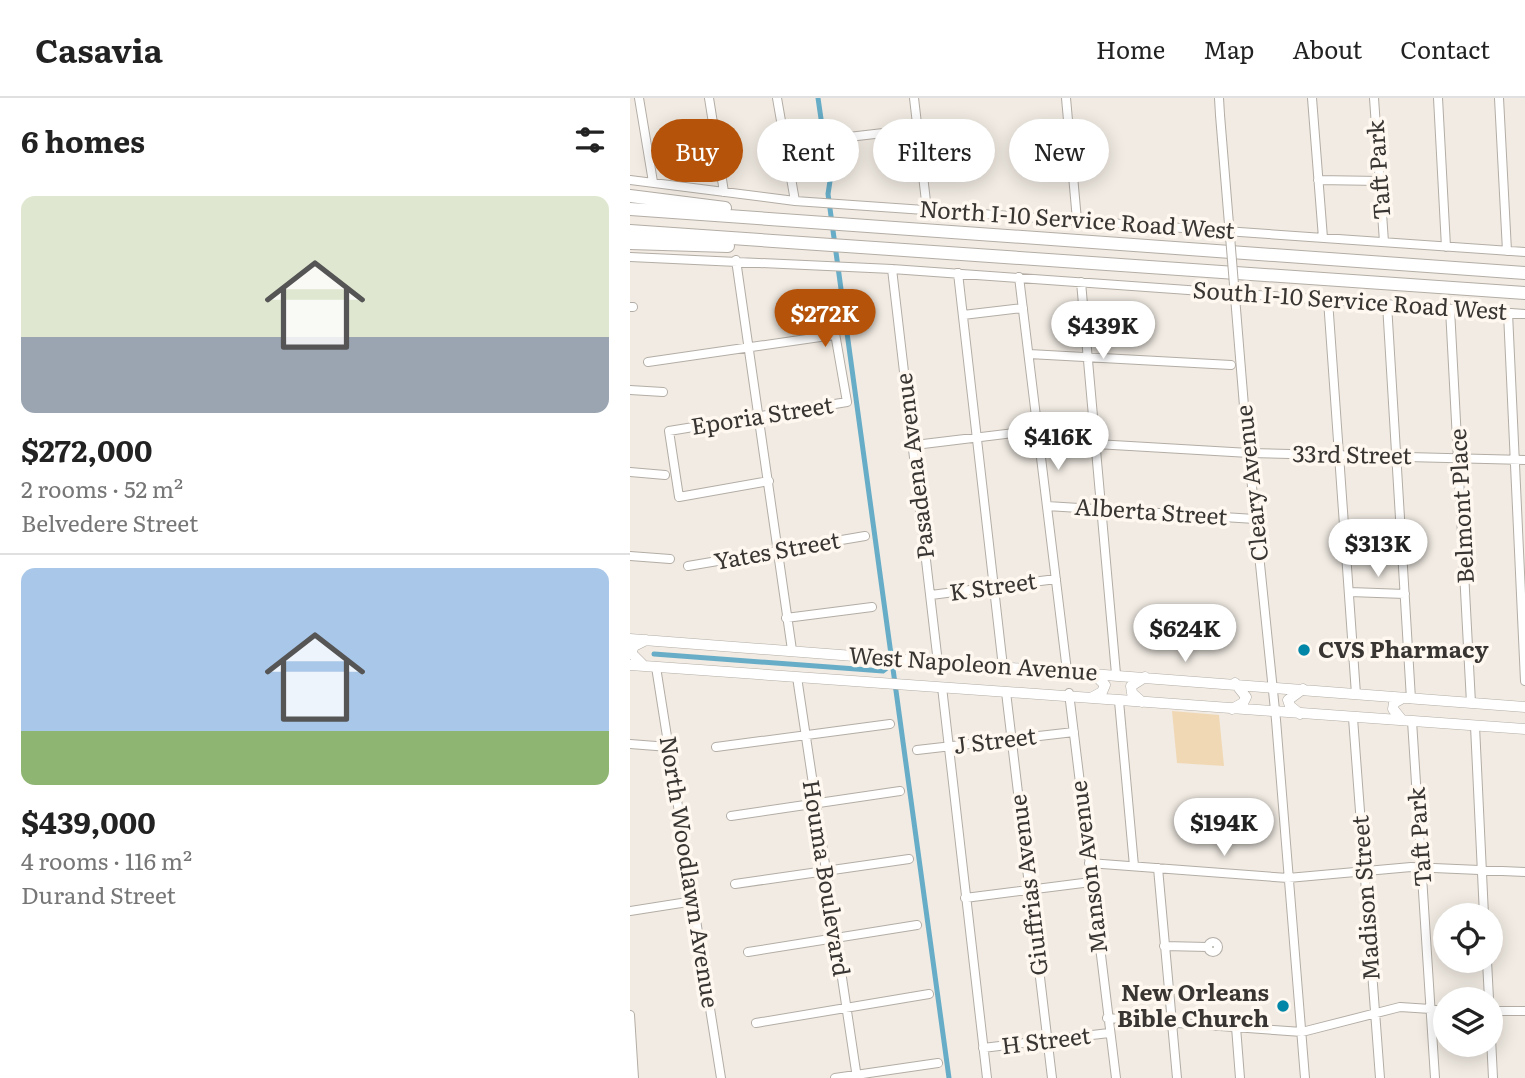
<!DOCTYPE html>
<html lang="en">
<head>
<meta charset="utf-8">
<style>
	:root { --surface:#fff; --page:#f6f6f6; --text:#222; --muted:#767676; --line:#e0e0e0; --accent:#b45309 }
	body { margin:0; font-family:Literata,serif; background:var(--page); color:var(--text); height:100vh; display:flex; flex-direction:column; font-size:26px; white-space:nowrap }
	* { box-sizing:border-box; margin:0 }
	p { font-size:23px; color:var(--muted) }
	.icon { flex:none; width:38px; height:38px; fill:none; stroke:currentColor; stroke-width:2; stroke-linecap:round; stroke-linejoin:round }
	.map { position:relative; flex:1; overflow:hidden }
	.panel { display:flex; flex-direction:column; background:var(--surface); width:630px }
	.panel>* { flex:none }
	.guide { position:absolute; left:21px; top:21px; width:665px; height:63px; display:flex; gap:14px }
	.fabs { position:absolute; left:803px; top:805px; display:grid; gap:14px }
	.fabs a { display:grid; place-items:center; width:70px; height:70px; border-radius:50%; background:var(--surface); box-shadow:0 4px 18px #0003; font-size:35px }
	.price { position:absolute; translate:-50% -60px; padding:0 16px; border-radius:24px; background:#fff; color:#222; font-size:23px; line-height:46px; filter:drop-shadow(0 2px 4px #0008) }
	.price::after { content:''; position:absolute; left:50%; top:42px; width:21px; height:16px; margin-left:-10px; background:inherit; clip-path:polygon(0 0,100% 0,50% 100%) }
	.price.active { background:var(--accent); color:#fff }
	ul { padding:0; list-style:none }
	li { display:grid; align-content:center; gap:14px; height:371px; padding:0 21px }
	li+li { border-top:2px solid var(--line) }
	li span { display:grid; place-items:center; height:217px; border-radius:14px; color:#555 }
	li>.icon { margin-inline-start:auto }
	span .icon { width:126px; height:126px; fill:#fffc; stroke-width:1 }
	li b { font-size:30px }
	h2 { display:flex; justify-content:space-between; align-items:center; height:84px; padding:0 21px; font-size:30px }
	.pill { padding:0 24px; border-radius:32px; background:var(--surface); box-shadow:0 4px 18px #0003; font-size:24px; line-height:63px }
	.pill.active { background:var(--accent); color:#fff }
	header { display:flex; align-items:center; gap:42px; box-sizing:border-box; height:98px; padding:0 35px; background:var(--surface); border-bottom:2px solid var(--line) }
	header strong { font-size:33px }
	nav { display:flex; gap:38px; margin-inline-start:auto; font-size:24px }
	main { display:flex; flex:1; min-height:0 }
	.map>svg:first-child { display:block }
	.green { fill:#f1d8b5 }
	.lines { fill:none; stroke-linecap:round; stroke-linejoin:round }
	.canal { stroke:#68adc7; stroke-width:5 }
	.minor-casing { stroke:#b3ada5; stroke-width:10 }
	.major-casing { stroke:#b3ada5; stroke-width:11 }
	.highway-casing { stroke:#b3ada5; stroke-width:14 }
	.minor { stroke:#fff; stroke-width:8 }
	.major { stroke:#fff; stroke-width:10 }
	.highway { stroke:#fff; stroke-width:12 }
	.minor-bridge-casing { stroke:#b3ada5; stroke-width:10; stroke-linecap:butt }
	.minor-bridge { stroke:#fff; stroke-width:8 }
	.poi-dot { fill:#0286a8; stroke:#fef8f0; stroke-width:2.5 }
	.labels { text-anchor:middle; stroke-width:7; stroke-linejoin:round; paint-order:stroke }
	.street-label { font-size:23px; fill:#383532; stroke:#fef8f0 }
	.poi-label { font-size:23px; font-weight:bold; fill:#383532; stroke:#fef8f0; text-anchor:start }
</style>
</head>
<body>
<header>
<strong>Casavia</strong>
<nav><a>Home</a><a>Map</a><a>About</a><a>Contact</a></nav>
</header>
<main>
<section class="panel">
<h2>6 homes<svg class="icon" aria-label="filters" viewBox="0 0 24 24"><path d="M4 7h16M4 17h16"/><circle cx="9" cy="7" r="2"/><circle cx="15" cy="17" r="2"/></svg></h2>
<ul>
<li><span style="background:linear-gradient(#dfe7d0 65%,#9aa5b1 0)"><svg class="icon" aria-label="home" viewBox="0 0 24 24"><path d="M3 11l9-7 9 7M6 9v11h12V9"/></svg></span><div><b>$272,000</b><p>2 rooms · 52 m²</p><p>Belvedere Street</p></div></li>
<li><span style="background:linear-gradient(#a9c7e8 75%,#8fb573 0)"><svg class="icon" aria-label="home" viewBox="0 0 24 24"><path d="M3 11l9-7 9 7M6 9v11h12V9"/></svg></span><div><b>$439,000</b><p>4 rooms · 116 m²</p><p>Durand Street</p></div></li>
</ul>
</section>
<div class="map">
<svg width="895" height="980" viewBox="0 0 895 980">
	<rect width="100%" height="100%" fill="#f1ebe3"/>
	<path class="green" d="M542 613 589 617 594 668 547 665Z"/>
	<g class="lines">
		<path class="canal" d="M188 0 200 83 198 96 319 980
			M24 556 253 573 262 566"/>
		<g class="minor-casing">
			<path id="minor" d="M9 0 23 84
				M79 0 94 94
				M147 0 165 103
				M284 0 297 112
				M436 0 447 122
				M589 0 590 17
				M682 0 693 140
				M744 0 754 144
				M808 0 816 149
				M869 0 877 153
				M210 40 288 31
				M0 82 165 103 895 154
				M688 82 750 83
				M0 159 262 171 895 216
				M106 162 162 552
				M262 171 308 565
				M328 175 373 569
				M389 179 437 573
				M451 184 486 576
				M698 202 726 596
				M757 206 781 601
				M0 209H3
				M820 211 841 605
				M878 215 895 583
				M333 217 393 210
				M399 256 601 267
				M18 264 204 237
				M0 292 33 294
				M615 320 646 622 675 980
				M466 346 619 355 895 362
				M285 347 409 332
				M0 374 35 377
				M139 383 49 399 39 333 217 304 199 201
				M417 408 625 421
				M0 458 40 461
				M58 468 235 438
				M720 494 775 496
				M301 497 426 481
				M156 520 242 509
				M26 569 91 980
				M167 579 227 980
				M312 589 357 980
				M376 594 422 980
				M439 595 486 980
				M489 603 504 768
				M723 620 750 980
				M782 623 805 980
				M845 628 854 817
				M0 646 39 649
				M86 649 260 626
				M287 652 444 634
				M101 718 270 693
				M459 765 658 780 781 769 895 774
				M528 770 547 980
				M105 786 279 761
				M335 800 461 784
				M0 813 64 803
				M578 849a5 5 0 1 1 10 0a5 5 0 1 1-10 0Z
				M534 848 578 849
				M118 854 287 827
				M857 863 859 901
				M861 913H895
				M0 917 4 980
				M477 920 672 934 770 909 816 912
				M126 925 299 896
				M606 929 610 980
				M861 940 863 980
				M353 950 479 935
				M205 980 308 965"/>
		</g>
		<g class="major-casing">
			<path id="major" d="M0 541 895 609
				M0 567 895 631
				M13 567 1 555 4 548 16 542
				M461 600 472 594 475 587 464 576
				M512 604 502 595 501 588 515 579
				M602 611 613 605 616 599 605 585
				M670 616 660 608 658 602 673 591
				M772 622 763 611 764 605 773 600"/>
		</g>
		<g class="highway-casing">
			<path id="highway" d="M0 98 95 110
				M0 111 895 175
				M0 133 895 195
				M0 145 98 148"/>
		</g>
		<use href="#minor" class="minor"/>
		<use href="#major" class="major"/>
		<use href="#highway" class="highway"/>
		<g class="minor-bridge-casing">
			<path id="minor-bridge" d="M590 17 615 320"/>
		</g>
		<use href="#minor-bridge" class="minor-bridge"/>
	</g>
	<g class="poi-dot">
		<circle cx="674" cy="552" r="7"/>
		<circle cx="653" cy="908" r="7"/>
	</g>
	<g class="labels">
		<g class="street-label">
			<text transform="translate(749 72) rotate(-94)" y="8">Taft Park</text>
			<text transform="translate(447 122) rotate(4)" y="8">North I-10 Service Road West</text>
			<text transform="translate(720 203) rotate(4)" y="8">South I-10 Service Road West</text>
			<text transform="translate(132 318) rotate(-9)" y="8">Eporia Street</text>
			<text transform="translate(722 357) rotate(1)" y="8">33rd Street</text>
			<text transform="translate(285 368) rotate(-97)" y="8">Pasadena Avenue</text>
			<text transform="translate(622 385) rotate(-96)" y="8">Cleary Avenue</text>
			<text transform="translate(832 408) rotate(-93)" y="8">Belmont Place</text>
			<text transform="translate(521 414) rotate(4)" y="8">Alberta Street</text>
			<text transform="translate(147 453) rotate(-10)" y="8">Yates Street</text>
			<text transform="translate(363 489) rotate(-8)" y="8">K Street</text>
			<text transform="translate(343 566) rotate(4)" y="8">West Napoleon Avenue</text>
			<text transform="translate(365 643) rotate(-7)" y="8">J Street</text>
			<text transform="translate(790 739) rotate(-94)" y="8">Taft Park</text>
			<text transform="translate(459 769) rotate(-97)" y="8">Manson Avenue</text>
			<text transform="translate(59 774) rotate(81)" y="8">North Woodlawn Avenue</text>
			<text transform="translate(196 780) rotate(81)" y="8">Houma Boulevard</text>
			<text transform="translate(399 787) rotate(-97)" y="8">Giuffrias Avenue</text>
			<text transform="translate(736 800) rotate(-94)" y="8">Madison Street</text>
			<text transform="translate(416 943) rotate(-7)" y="8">H Street</text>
		</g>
		<g class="poi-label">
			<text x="688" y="560">CVS Pharmacy</text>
			<text x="639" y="903" text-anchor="end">New Orleans<tspan x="639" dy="26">Bible Church</tspan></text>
		</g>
	</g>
</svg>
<div class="fabs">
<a><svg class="icon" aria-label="locate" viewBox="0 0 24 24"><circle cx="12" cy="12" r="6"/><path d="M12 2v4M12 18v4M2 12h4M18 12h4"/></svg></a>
<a><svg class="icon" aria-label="layers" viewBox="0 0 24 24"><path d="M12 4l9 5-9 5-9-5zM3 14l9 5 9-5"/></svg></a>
</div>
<b class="price active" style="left:195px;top:251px">$272K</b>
<b class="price" style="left:473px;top:263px">$439K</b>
<b class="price" style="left:428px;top:374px">$416K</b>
<b class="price" style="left:748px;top:481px">$313K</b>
<b class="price" style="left:555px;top:566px">$624K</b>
<b class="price" style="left:594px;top:760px">$194K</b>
<div class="guide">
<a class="pill active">Buy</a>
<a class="pill">Rent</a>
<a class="pill">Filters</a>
<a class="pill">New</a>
</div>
</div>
</main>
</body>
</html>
